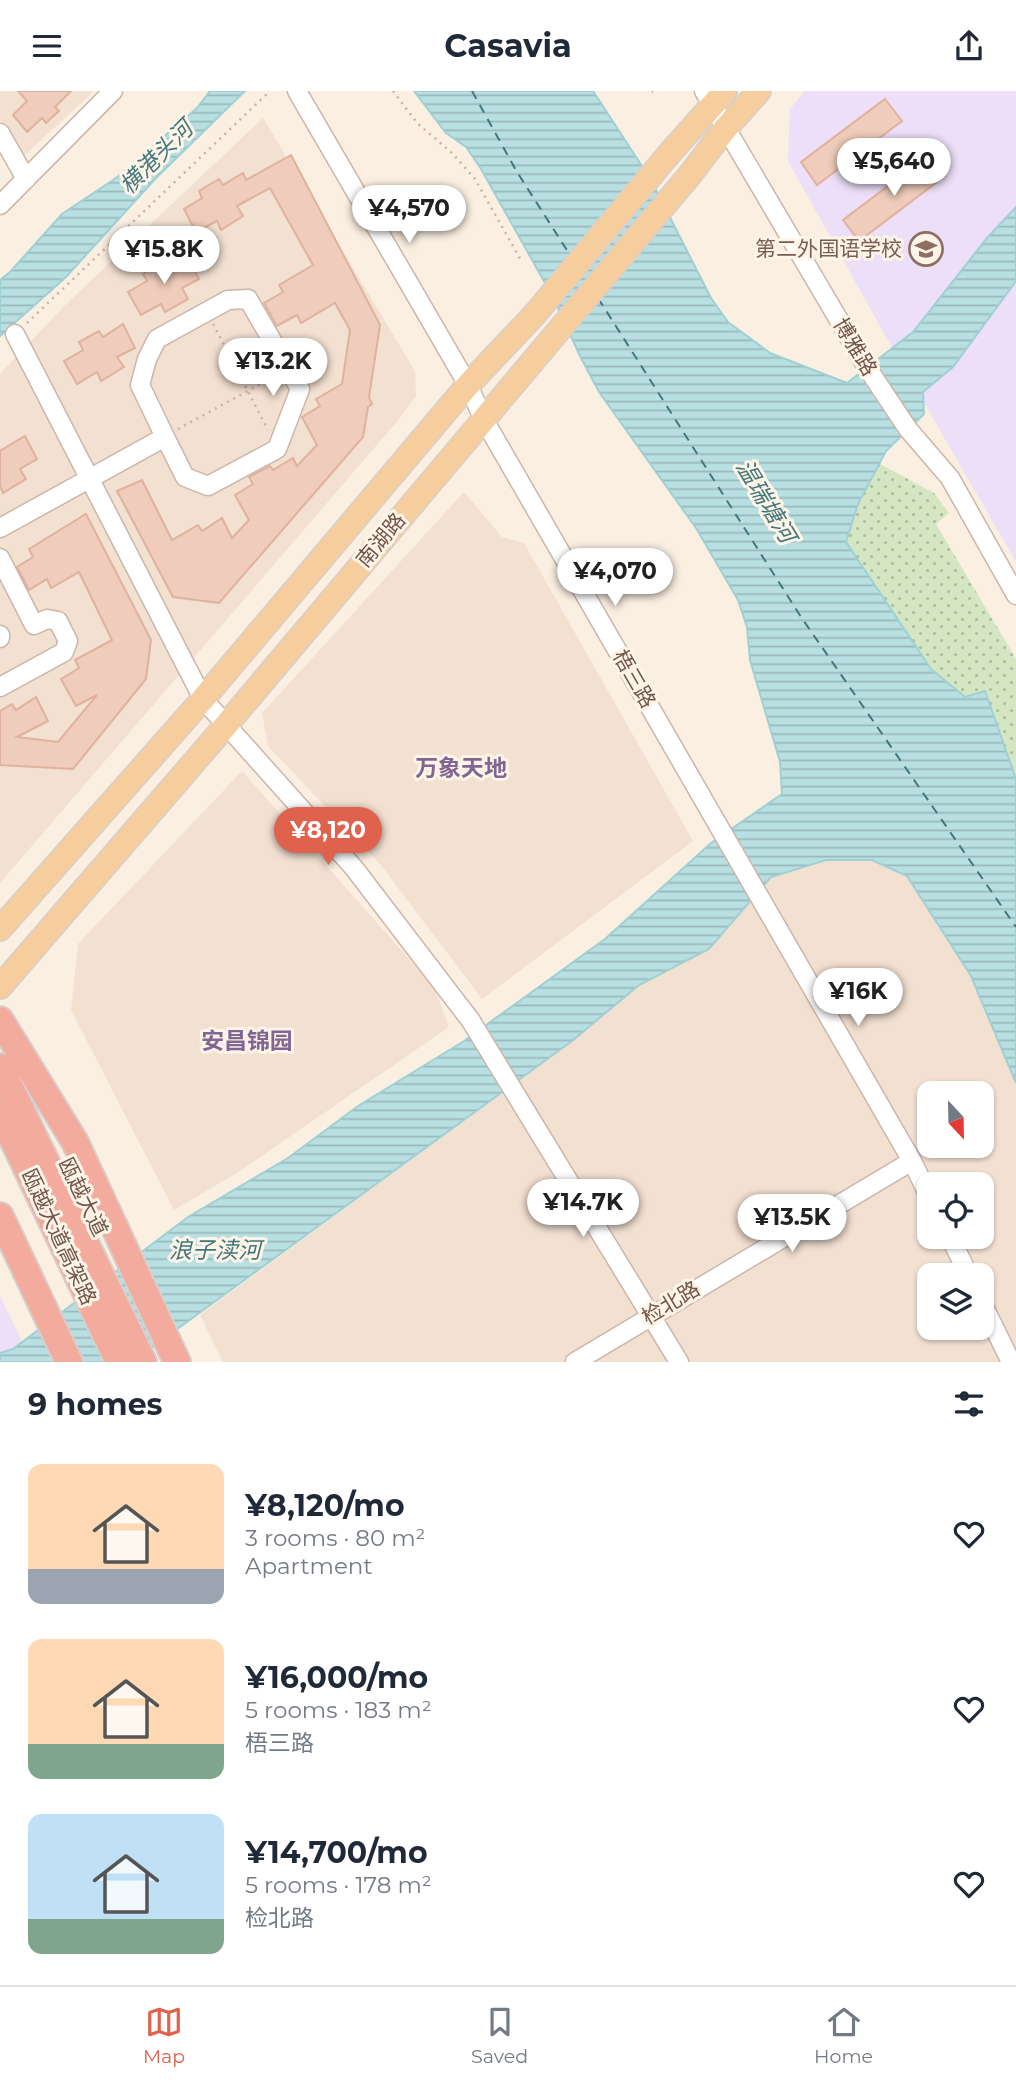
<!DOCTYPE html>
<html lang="en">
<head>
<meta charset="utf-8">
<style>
	:root { --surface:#fff; --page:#f2f2f3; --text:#1f2937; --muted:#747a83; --line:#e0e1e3; --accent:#df624d }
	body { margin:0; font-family:Montserrat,"Noto Sans SC",sans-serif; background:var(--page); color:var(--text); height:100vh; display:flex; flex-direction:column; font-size:26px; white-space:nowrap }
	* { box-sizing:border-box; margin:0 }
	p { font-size:23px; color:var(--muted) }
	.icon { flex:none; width:38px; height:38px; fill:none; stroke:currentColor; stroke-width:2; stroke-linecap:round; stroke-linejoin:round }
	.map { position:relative; height:1271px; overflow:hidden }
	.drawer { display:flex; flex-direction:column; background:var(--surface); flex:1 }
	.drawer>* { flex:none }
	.needle { width:46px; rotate:158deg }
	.tools { position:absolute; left:917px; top:990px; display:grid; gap:14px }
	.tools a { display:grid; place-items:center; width:77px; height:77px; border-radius:14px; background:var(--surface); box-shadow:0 2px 5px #0004; font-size:35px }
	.price { position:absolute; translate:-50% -60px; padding:0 16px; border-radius:24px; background:#fff; color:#222; font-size:23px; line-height:46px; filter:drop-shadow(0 2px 4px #0008) }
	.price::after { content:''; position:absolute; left:50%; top:42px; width:21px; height:16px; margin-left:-10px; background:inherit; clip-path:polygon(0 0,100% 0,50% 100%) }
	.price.current { background:var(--accent); color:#fff }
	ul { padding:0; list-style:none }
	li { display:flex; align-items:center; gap:21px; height:175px; padding:0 28px }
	li span { display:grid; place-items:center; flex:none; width:196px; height:140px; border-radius:14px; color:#555 }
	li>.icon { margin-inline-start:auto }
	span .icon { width:84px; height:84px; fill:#fffc; stroke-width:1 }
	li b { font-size:30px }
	h2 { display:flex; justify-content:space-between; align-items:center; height:84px; padding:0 28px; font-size:30px }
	header { display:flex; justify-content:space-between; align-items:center; height:91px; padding:0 28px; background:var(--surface); font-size:32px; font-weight:700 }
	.tab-bar { display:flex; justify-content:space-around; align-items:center; height:98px; border-top:2px solid var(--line); background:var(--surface); font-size:19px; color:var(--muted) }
	.tab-bar a { display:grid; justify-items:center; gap:4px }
	.tab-bar .current { color:var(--accent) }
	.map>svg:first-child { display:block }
	.residential { fill:#f2e0d1; fill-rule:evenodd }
	.education { fill:#ecdff7 }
	.park { fill:url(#park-dots) }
	.water { fill:url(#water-rules); stroke:#9fd0d4; stroke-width:2 }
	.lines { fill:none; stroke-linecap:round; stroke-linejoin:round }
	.ferry { stroke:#42777c; stroke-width:2; stroke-dasharray:9 7; stroke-linecap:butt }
	.building { fill:#efccbb; stroke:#e0b19d; stroke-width:2 }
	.minor-casing { stroke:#cbb6a9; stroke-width:21 }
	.major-casing { stroke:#d7cfcc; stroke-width:26 }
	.highway-casing { stroke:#d7cfcc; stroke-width:30 }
	.path { stroke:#d3af9f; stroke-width:2.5; stroke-dasharray:2 5; stroke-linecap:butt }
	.minor { stroke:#fff; stroke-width:18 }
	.major { stroke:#f6ce9d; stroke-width:23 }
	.highway { stroke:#f2ab9c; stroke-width:26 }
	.labels { text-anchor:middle; stroke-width:6; stroke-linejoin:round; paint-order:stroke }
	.education-label { font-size:21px; fill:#785e54; stroke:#fef4e8; text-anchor:end }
	.street-label { font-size:21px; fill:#71554a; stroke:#fef4e8 }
	.water-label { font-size:23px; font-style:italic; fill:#42777c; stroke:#fef4e8 }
	.neighbourhood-label { font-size:23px; font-weight:bold; fill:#816694; stroke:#fef4e8 }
</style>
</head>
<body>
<header><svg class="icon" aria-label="menu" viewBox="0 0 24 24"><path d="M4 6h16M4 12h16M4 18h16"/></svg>Casavia<svg class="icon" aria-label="share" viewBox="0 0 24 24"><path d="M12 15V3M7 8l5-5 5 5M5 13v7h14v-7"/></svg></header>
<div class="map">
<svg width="1016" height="1271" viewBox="0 0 1016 1271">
	<defs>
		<pattern id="park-dots" width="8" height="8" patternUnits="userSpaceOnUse" patternTransform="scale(1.75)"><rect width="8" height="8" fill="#d4e7c2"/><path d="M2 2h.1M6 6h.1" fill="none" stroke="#b0bea0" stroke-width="1.8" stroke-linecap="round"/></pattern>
		<pattern id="water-rules" width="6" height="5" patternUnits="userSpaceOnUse" patternTransform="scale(1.75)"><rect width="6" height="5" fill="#b8e0e3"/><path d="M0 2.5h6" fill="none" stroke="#9ab8ba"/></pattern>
	</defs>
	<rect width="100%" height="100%" fill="#fbefe2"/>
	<path class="residential" d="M0 0H94L22 67 0 29Z
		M263 27 415 280 416 305 400 327 0 792V283L63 216Z
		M464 401 502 446 524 452 693 750 482 908 380 773 268 655 262 622Z
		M242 680 434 896 449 936 240 1080 174 1119 71 919 78 853Z
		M826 769H872L907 785 971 885 1006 966 1016 992V1271H223L200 1224 572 950 639 894 709 858 771 786ZM929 1003H982V1055H929ZM929 1094H982V1146H929ZM929 1185H982V1237H929Z"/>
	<path class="education" d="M805 0H1016V471L886 246 788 70 790 18Z
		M0 1205 32 1271H0Z"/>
	<path class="park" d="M880 373 934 402 949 422 936 433 1016 568V688L985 601 965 606 931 578 846 451 858 413Z"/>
	<path class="water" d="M210 0H245L156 87 66 186 0 245V189L10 181 62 123 116 87 197 17Z
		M414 0H593L651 89 711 207 728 231 770 262 847 292 913 241 987 147 1016 116V190L953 276 923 301 924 323 886 360 858 413 846 451 931 578 965 606 985 600 1016 688V992L971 885 907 785 872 769H826L771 786 709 858 639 894 572 950 132 1271H0V1262L13 1258 188 1126 288 1067 358 1015 464 950 605 848 711 752 782 703 780 671 750 569 747 536 738 509 696 437 599 301 580 265 554 208 481 78 466 56 446 42Z"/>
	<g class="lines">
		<path class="ferry" d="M472 0 517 81 570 164
			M598 207 801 526 1016 836"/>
	</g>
	<path class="building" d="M18 0H71L55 16 59 20 46 32 42 27 27 41 13 24 27 10Z
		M885 8 902 30 817 94 801 71Z
		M291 64 380 234 369 306 372 313 368 316 363 346 219 512 173 506 117 400 142 389 172 449 198 434 202 440 222 427 232 447 249 429 235 404 253 393 249 386 270 375 273 379 293 367 297 375 317 354 302 326 320 315 316 308 342 293 350 239 335 212 301 232 297 224 277 235 264 212 283 201 279 194 313 174 270 97 237 115 243 125 221 139 217 130 196 141 184 118 202 107 199 100 219 88 223 94 243 82 246 89Z
		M929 64 945 85 859 150 843 129Z
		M187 165 199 188 182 197 188 208 165 221 161 213 141 224 128 201 147 190 143 183 163 171 167 177Z
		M123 233 135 257 117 266 124 276 101 290 97 281 77 293 64 270 83 259 79 251 99 240 103 246Z
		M25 345 37 368 20 378 26 388 3 402 0 395V360Z
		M86 423 151 549 146 588 73 678 0 674V620L12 613 16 619 36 606 48 630 17 646 58 651 97 604 76 615 61 588 79 577 75 569 112 549 79 481 51 497 47 488 29 499 17 476 33 466 29 458Z"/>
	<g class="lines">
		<g class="minor-casing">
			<path id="minor" d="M297 0 468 294 483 327 912 1070 929 1105
				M704 0 866 275 908 338 950 387 1016 504
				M0 42 26 88
				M0 114 113 0
				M15 243 203 608 354 777 471 930 679 1271
				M0 437 165 346 185 386 208 395 277 358 300 298 248 208 228 209 157 248 147 268 140 294 165 346
				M0 467 34 534 47 528 58 530 68 550 64 561 0 596
				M0 544V547
				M950 1146 969 1185
				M982 1212 1011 1271
				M575 1271 912 1070"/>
		</g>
		<g class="major-casing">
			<path id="major" d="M0 838 203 608 468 294 535 223 669 63 725 0
				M0 896 227 633 689 85 725 38 759 0"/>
		</g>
		<g class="highway-casing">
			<path id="highway" d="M0 929 75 1051 177 1271
				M0 976 143 1271
				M0 1021 119 1271
				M0 1125 69 1271"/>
		</g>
		<path class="path" d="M393 0 417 32 452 62 475 88 522 171
			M652 0 653 1
			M27 232 270 0
			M213 233 268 339
			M178 338 277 284"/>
		<use href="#minor" class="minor"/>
		<use href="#major" class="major"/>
		<use href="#highway" class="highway"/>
	</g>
	<defs>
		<g id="school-ring" transform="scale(1.75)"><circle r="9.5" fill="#fef4e8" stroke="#8d6e63" stroke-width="1.5"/><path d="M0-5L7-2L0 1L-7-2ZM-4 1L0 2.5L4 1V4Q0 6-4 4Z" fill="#8d6e63"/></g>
	</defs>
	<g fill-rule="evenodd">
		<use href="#school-ring" x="926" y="158"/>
	</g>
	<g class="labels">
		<g class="education-label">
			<text x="902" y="165">第二外国语学校</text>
		</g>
		<g class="street-label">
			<text transform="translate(855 256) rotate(59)" y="7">博雅路</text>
			<text transform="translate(381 449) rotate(-50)" y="7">南湖路</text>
			<text transform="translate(634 588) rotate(60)" y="7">梧三路</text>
			<text transform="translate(83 1106) rotate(64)" y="7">瓯越大道</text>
			<text transform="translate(59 1146) rotate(65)" y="7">瓯越大道高架路</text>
			<text transform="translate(671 1212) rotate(-31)" y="7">检北路</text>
		</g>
		<g class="water-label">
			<text transform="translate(156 66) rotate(-45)" y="8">横港头河</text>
			<text transform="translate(766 410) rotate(59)" y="8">温瑞塘河</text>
			<text x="215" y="1167">浪子渎河</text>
		</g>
		<g class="neighbourhood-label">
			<text x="461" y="685">万象天地</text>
			<text x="247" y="958">安昌锦园</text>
		</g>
	</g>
</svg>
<div class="tools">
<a><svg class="needle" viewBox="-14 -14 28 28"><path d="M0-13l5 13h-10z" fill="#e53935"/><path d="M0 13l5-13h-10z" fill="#747a83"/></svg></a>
<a><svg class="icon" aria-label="locate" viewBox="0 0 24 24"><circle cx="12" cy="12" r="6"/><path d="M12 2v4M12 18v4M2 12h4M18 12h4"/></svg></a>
<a><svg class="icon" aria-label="layers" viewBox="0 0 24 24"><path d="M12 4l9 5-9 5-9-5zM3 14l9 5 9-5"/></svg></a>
</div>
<b class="price" style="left:894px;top:107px">¥5,640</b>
<b class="price" style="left:409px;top:154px">¥4,570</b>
<b class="price" style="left:164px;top:195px">¥15.8K</b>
<b class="price" style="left:273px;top:307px">¥13.2K</b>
<b class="price" style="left:615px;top:517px">¥4,070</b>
<b class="price current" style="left:328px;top:776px">¥8,120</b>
<b class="price" style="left:858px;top:937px">¥16K</b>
<b class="price" style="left:583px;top:1148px">¥14.7K</b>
<b class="price" style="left:792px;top:1163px">¥13.5K</b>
</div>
<section class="drawer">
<h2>9 homes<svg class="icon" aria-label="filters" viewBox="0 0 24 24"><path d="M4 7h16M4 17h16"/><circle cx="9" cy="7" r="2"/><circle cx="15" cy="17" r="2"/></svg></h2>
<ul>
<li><span style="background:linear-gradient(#ffd9b3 75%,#9aa5b1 0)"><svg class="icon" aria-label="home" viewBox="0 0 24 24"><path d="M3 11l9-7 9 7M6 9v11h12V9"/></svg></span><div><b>¥8,120/mo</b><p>3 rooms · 80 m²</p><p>Apartment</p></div><svg class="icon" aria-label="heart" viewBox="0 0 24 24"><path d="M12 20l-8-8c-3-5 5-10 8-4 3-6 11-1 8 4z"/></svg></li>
<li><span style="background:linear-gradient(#ffd9b3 75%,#7fa58c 0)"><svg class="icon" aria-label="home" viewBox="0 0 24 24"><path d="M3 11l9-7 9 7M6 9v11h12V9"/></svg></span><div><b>¥16,000/mo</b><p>5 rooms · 183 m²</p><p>梧三路</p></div><svg class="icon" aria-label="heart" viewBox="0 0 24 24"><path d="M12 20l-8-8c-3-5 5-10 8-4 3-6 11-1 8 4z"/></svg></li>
<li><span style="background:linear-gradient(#bfe0f5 75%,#7fa58c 0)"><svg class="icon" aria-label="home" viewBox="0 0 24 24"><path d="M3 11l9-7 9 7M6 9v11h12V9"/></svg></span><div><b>¥14,700/mo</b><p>5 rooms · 178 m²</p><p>检北路</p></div><svg class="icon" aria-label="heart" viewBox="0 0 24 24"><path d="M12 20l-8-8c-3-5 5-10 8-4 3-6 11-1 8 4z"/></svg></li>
</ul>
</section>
<nav class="tab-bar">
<a class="current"><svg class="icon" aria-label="map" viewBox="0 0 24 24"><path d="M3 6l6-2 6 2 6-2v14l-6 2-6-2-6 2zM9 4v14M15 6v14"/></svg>Map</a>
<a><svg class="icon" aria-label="saved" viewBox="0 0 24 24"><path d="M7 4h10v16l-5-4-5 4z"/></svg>Saved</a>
<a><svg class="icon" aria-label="home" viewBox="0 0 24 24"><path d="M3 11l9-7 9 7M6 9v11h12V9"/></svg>Home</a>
</nav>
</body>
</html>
